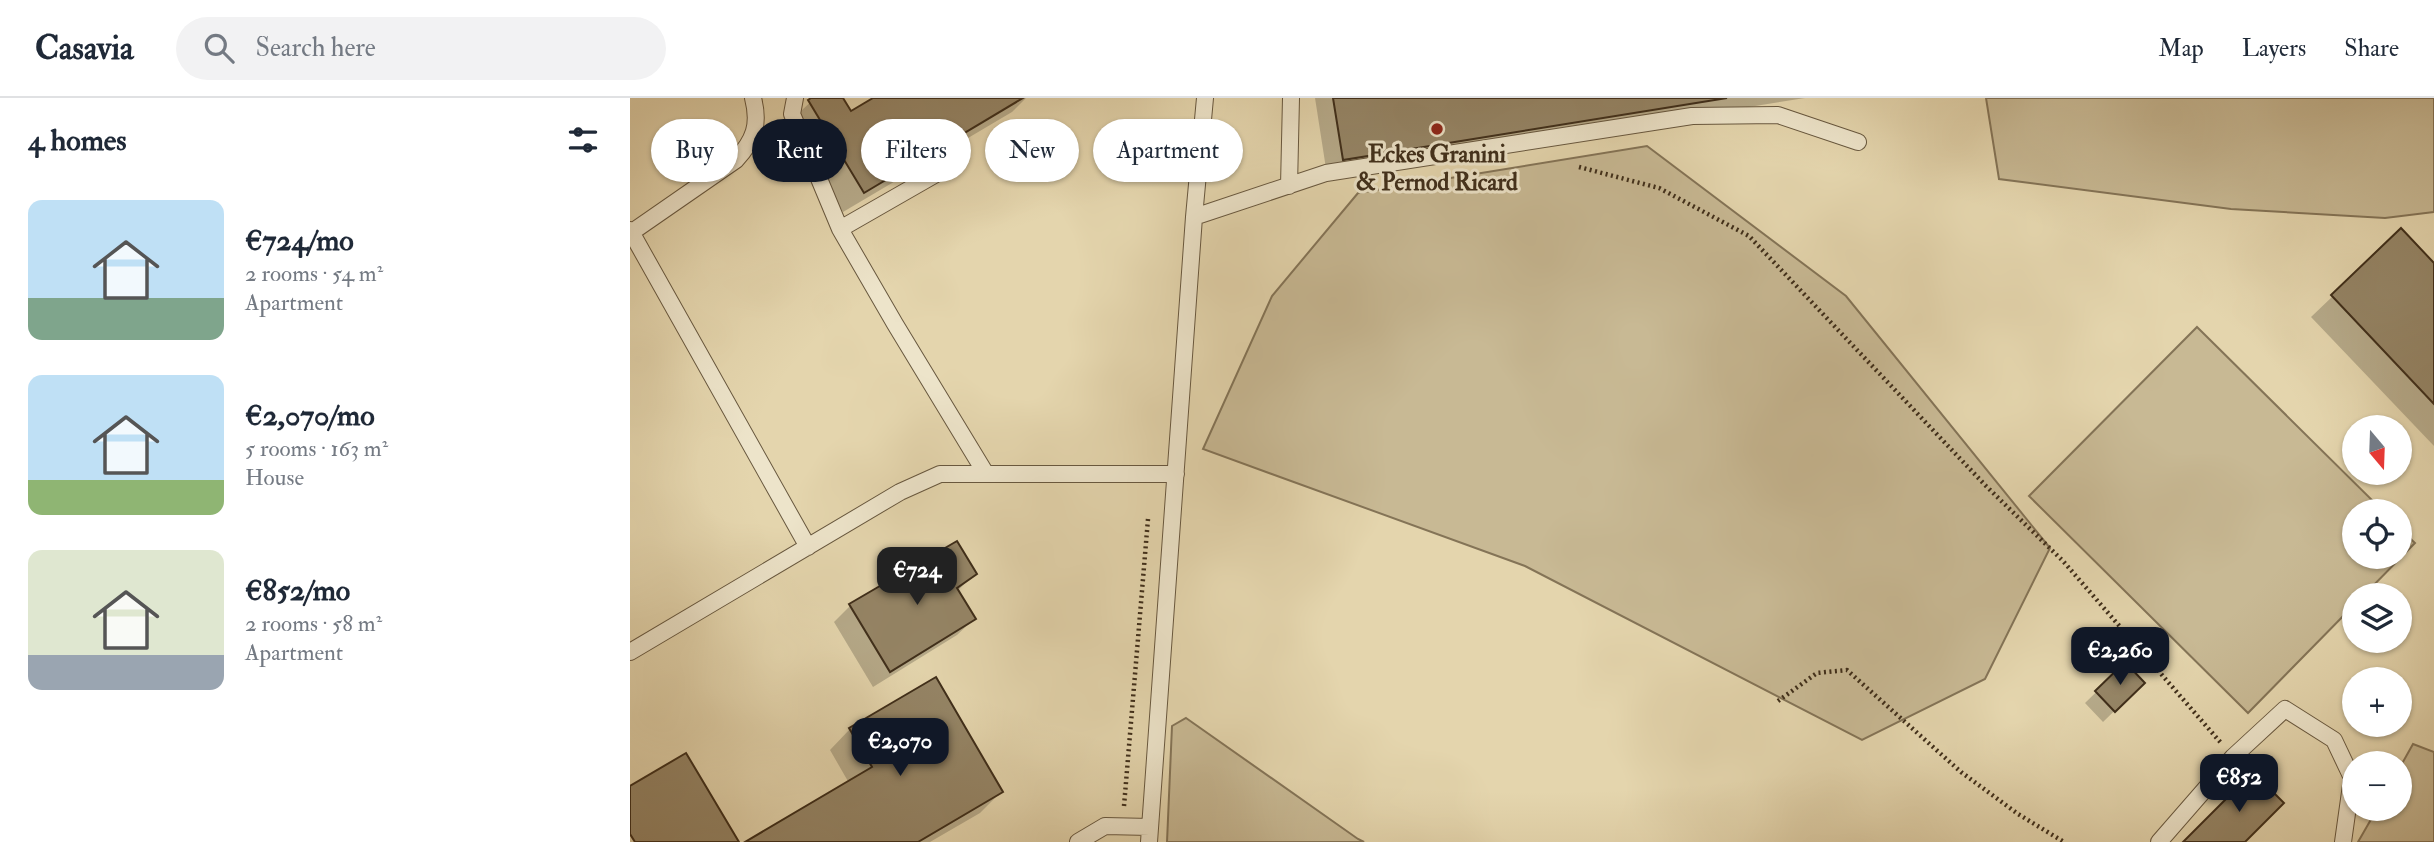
<!DOCTYPE html>
<html lang="en">
<head>
<meta charset="utf-8">
<style>
	:root { --surface:#fff; --page:#f2f2f3; --text:#1f2937; --muted:#747a83; --line:#e0e1e3; --accent:#111827 }
	body { margin:0; font-family:"IM FELL Double Pica",serif; background:var(--page); color:var(--text); height:100vh; display:flex; flex-direction:column; font-size:26px; white-space:nowrap }
	* { box-sizing:border-box; margin:0 }
	p { font-size:23px; color:var(--muted) }
	.icon { flex:none; width:38px; height:38px; fill:none; stroke:currentColor; stroke-width:2; stroke-linecap:round; stroke-linejoin:round }
	.map { position:relative; flex:1; overflow:hidden }
	.panel { display:flex; flex-direction:column; background:var(--surface); width:630px }
	.panel>* { flex:none }
	.top-card { position:absolute; left:21px; top:21px; width:665px; height:63px; display:flex; gap:14px }
	.needle { width:46px; rotate:161deg }
	.fabs { position:absolute; left:1712px; top:317px; display:grid; gap:14px }
	.fabs a { display:grid; place-items:center; width:70px; height:70px; border-radius:50%; background:var(--surface); box-shadow:0 2px 5px #0004; font-size:35px }
	.price { position:absolute; translate:-50% -60px; padding:0 16px; border-radius:14px; background:var(--accent); color:#fff; font-size:23px; line-height:46px; filter:drop-shadow(0 2px 4px #0008) }
	.price::after { content:''; position:absolute; left:50%; top:42px; width:21px; height:16px; margin-left:-10px; background:inherit; clip-path:polygon(0 0,100% 0,50% 100%) }
	.price.current { background:#222; color:#fff }
	ul { padding:0; list-style:none }
	li { display:flex; align-items:center; gap:21px; height:175px; padding:0 28px }
	li span { display:grid; place-items:center; flex:none; width:196px; height:140px; border-radius:14px; color:#555 }
	li>.icon { margin-inline-start:auto }
	span .icon { width:84px; height:84px; fill:#fffc; stroke-width:1 }
	li b { font-size:30px }
	h2 { display:flex; justify-content:space-between; align-items:center; height:84px; padding:0 28px; font-size:30px }
	.tag { padding:0 24px; border-radius:32px; background:var(--surface); box-shadow:0 2px 5px #0004; font-size:24px; line-height:63px }
	.tag.current { background:var(--accent); color:#fff }
	header { display:flex; align-items:center; gap:42px; box-sizing:border-box; height:98px; padding:0 35px; background:var(--surface); border-bottom:2px solid var(--line) }
	header strong { font-size:33px }
	nav { display:flex; gap:38px; margin-inline-start:auto; font-size:24px }
	.search { width:490px; height:63px; background:var(--page); display:flex; align-items:center; gap:18px; box-sizing:border-box; padding:0 24px; border-radius:38px; color:var(--muted); font-size:26px }
	main { display:flex; flex:1; min-height:0 }
	.map>svg:first-child { display:block }
	.green { fill:#c8b994; stroke:#847457; stroke-width:2 }
	.shadow { fill:#0003 }
	.building { fill:#958566; stroke:#3f2e1a; stroke-width:2 }
	.lines { fill:none; stroke-linecap:round; stroke-linejoin:round }
	.service-casing { stroke:#68583f; stroke-width:18 }
	.path { stroke:#3f2e1a; stroke-width:4.5; stroke-dasharray:2 3.5; stroke-linecap:butt }
	.service { stroke:#ede4ca; stroke-width:16 }
	.poi-dot { fill:#8f2418; stroke:#ede4ca; stroke-width:2.5 }
	.labels { text-anchor:middle; stroke-width:6; stroke-linejoin:round; paint-order:stroke }
	.poi-label { font-size:24px; font-weight:bold; fill:#3f2e1a; stroke:#ede4ca }
</style>
</head>
<body>
<header>
<strong>Casavia</strong>
<div class="search"><svg class="icon" aria-label="search" viewBox="0 0 24 24"><circle cx="10" cy="10" r="6"/><path d="M15 15l6 6"/></svg>Search here</div>
<nav><a>Map</a><a>Layers</a><a>Share</a></nav>
</header>
<main>
<section class="panel">
<h2>4 homes<svg class="icon" aria-label="filters" viewBox="0 0 24 24"><path d="M4 7h16M4 17h16"/><circle cx="9" cy="7" r="2"/><circle cx="15" cy="17" r="2"/></svg></h2>
<ul>
<li><span style="background:linear-gradient(#bfe0f5 70%,#7fa58c 0)"><svg class="icon" aria-label="home" viewBox="0 0 24 24"><path d="M3 11l9-7 9 7M6 9v11h12V9"/></svg></span><div><b>€724/mo</b><p>2 rooms · 54 m²</p><p>Apartment</p></div></li>
<li><span style="background:linear-gradient(#bfe0f5 75%,#8fb573 0)"><svg class="icon" aria-label="home" viewBox="0 0 24 24"><path d="M3 11l9-7 9 7M6 9v11h12V9"/></svg></span><div><b>€2,070/mo</b><p>5 rooms · 163 m²</p><p>House</p></div></li>
<li><span style="background:linear-gradient(#dfe7d0 75%,#9aa5b1 0)"><svg class="icon" aria-label="home" viewBox="0 0 24 24"><path d="M3 11l9-7 9 7M6 9v11h12V9"/></svg></span><div><b>€852/mo</b><p>2 rooms · 58 m²</p><p>Apartment</p></div></li>
</ul>
</section>
<div class="map">
<svg width="1804" height="744" viewBox="0 0 1804 744">
	<rect width="100%" height="100%" fill="#e4d5ad"/>
	<filter id="stains"><feTurbulence type="fractalNoise" baseFrequency=".00286" numOctaves="4"/><feColorMatrix values="0 0 0 0 .2 0 0 0 0 .09 0 0 0 0 .02 0 0 0 .5 -.17"/></filter>
	<radialGradient id="worn" r=".72"><stop offset=".6" stop-color="#630" stop-opacity="0"/><stop offset="1" stop-color="#630" stop-opacity=".3"/></radialGradient>
	<path class="green" d="M1356 0H1804V114L1755 120 1601 111 1369 81Z
		M1017 48 1216 198 1420 450 1355 581 1232 642 895 468 573 351 642 198 728 95Z
		M1567 229 1753 413H1724V458H1769V430L1785 445 1734 497H1724V507L1618 615 1399 398Z
		M556 620 728 741 734 744H537L542 628Z
		M1783 646 1804 654V744H1728L1747 711 1769 710V671Z"/>
	<path class="shadow" d="M185 0H211L220 15 246 0H396L382 14 213 114 159 24Z
		M685 0H1175L697 77Z
		M1771 133 1804 168V348L1681 219Z
		M327 445 345 476 327 493 344 521 327 537 243 589 204 524 220 508Z
		M1495 566 1513 585 1473 624 1455 605Z
		M220 631 371 694 350 715 300 744H119L219 685 200 652Z"/>
	<path class="building" d="M181 0H213L221 13 243 0H393L234 95 178 2Z
		M703 0H1097L713 62Z
		M1771 130 1804 165V306L1701 197Z
		M327 443 347 476 327 490 346 521 260 574 219 506Z
		M1495 564 1515 585 1485 614 1465 593Z
		M306 579 373 694 288 744H115L242 669 219 630Z
		M56 655 109 744H5L0 736V688Z
		M1623 674 1654 705 1615 744H1553Z"/>
	<g class="lines">
		<g class="service-casing">
			<path id="service" d="M165 0 162 16 210 131 265 226 356 376
				M659 88 661 0
				M564 119 696 75 1062 18 1148 17 1228 44
				M210 131 306 76
				M0 132 178 449
				M2 134 106 62C124 42 130 27 123 0
				M0 554 270 394 310 376H546
				M448 744 475 728 520 729
				M519 744 564 119 575 0
				M1529 744 1603 659 1655 611 1704 642 1722 680 1713 744"/>
		</g>
		<path class="path" d="M949 69 1029 90 1119 138 1356 388 1433 463 1591 645
			M1148 603 1187 575 1217 572 1331 674 1388 716 1434 744
			M494 708 518 421"/>
		<use href="#service" class="service"/>
	</g>
	<circle class="poi-dot" cx="807" cy="31" r="7"/>
	<g class="labels">
		<g class="poi-label">
			<text x="807" y="64">Eckes Granini<tspan x="807" dy="28">&amp; Pernod Ricard</tspan></text>
		</g>
	</g>
	<rect width="100%" height="100%" filter="url(#stains)"/>
	<rect width="100%" height="100%" fill="url(#worn)"/>
</svg>
<div class="fabs">
<a><svg class="needle" viewBox="-14 -14 28 28"><path d="M0-13l5 13h-10z" fill="#e53935"/><path d="M0 13l5-13h-10z" fill="#747a83"/></svg></a>
<a><svg class="icon" aria-label="locate" viewBox="0 0 24 24"><circle cx="12" cy="12" r="6"/><path d="M12 2v4M12 18v4M2 12h4M18 12h4"/></svg></a>
<a><svg class="icon" aria-label="layers" viewBox="0 0 24 24"><path d="M12 4l9 5-9 5-9-5zM3 14l9 5 9-5"/></svg></a>
<a>+</a>
<a>−</a>
</div>
<b class="price current" style="left:287px;top:509px">€724</b>
<b class="price" style="left:1490px;top:589px">€2,260</b>
<b class="price" style="left:270px;top:680px">€2,070</b>
<b class="price" style="left:1609px;top:716px">€852</b>
<div class="top-card">
<a class="tag">Buy</a>
<a class="tag current">Rent</a>
<a class="tag">Filters</a>
<a class="tag">New</a>
<a class="tag">Apartment</a>
</div>
</div>
</main>
</body>
</html>
